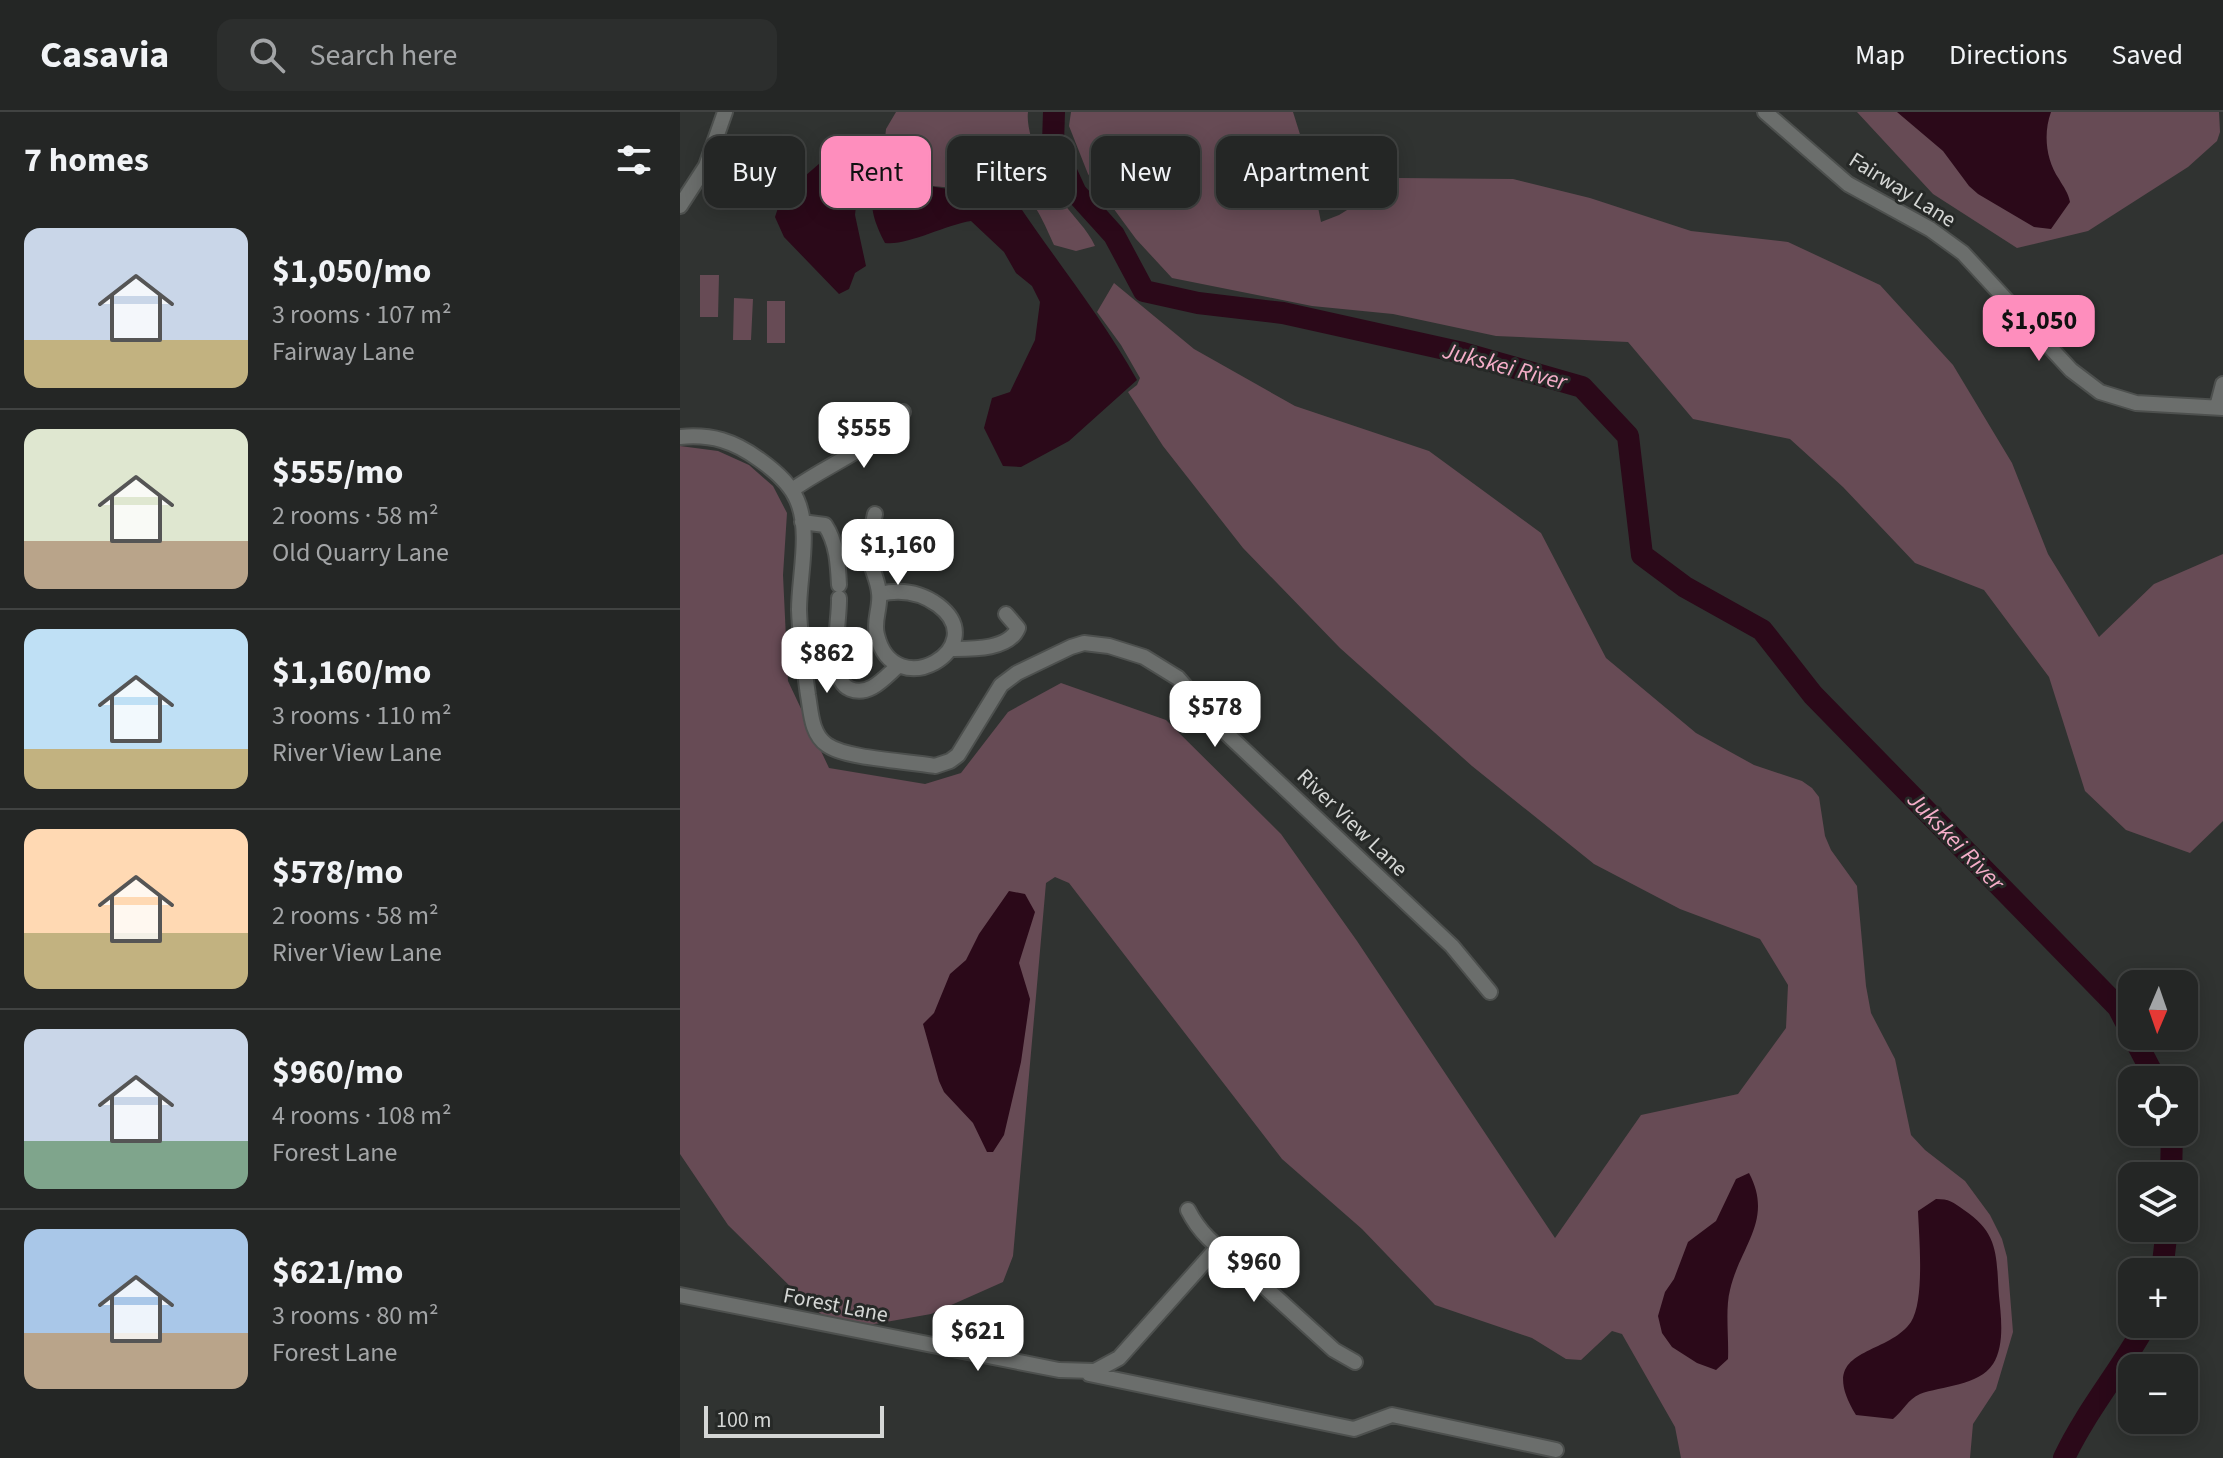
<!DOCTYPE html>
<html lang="en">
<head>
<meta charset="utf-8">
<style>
	:root { --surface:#242625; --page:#2c2e2d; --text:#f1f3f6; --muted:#a3a5a7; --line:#414342; --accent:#fe8ebd }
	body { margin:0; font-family:"Source Sans 3",sans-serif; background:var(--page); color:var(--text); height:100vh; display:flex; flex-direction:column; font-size:30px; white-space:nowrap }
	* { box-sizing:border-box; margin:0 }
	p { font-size:26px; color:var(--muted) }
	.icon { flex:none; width:44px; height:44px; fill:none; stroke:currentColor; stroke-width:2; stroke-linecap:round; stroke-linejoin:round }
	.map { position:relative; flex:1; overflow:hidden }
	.sheet { display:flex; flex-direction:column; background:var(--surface); width:680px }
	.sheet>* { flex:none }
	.guide { position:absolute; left:24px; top:24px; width:760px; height:72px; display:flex; gap:16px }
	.needle { width:52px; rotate:182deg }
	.tools { position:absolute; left:1438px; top:858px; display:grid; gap:16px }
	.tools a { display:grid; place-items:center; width:80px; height:80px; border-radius:16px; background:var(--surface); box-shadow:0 4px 20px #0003,0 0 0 2px var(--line); font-size:40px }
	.scale { position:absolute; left:24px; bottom:20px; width:180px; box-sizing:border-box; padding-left:8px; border:4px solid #d5d7d5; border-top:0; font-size:22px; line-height:28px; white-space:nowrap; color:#d5d7d5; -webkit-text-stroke:6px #262927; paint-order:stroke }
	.price { position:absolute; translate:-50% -68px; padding:0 18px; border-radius:16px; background:#fff; color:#222; font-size:26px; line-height:52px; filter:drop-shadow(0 2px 4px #0008) }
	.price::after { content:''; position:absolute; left:50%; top:48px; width:24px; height:18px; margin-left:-12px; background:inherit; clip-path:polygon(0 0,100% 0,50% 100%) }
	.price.on { background:var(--accent); color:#111 }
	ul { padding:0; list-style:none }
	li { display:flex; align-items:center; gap:24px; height:200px; padding:0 24px }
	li+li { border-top:2px solid var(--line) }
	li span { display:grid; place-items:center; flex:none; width:224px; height:160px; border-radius:16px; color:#555 }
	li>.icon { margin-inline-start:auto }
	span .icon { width:96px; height:96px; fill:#fffc; stroke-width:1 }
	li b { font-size:34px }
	h2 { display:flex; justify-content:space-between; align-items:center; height:96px; padding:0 24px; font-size:34px }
	.pill { padding:0 28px; border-radius:16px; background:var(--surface); box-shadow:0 4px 20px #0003,0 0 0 2px var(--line); font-size:28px; line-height:72px }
	.pill.on { background:var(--accent); color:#111 }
	header { display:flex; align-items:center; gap:48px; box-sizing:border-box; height:112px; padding:0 40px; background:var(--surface); border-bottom:2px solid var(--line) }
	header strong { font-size:38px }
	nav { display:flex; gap:44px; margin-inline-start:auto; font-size:28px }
	.search { width:560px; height:72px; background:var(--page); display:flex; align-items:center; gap:20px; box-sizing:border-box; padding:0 28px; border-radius:16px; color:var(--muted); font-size:30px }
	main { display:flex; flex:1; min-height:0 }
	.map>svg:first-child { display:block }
	.green { fill:#674b55 }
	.water { fill:#2b0919 }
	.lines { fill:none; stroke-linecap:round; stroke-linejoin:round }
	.river { stroke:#2b0919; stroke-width:22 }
	.minor-casing { stroke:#4d504e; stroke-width:18 }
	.minor { stroke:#6b6e6c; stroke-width:14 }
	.labels { text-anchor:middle; stroke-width:6; stroke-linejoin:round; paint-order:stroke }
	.street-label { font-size:22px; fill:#d5d7d5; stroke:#262927 }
	.water-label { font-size:24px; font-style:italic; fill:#f4adc8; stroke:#262927 }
</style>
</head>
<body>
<header>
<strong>Casavia</strong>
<div class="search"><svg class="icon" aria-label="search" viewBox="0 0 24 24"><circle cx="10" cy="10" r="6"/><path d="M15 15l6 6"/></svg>Search here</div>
<nav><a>Map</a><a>Directions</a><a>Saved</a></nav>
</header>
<main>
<section class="sheet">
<h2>7 homes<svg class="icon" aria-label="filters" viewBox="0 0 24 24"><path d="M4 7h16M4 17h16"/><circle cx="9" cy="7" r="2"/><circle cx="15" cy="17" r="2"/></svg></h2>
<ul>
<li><span style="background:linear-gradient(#c9d6e8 70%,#c2b280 0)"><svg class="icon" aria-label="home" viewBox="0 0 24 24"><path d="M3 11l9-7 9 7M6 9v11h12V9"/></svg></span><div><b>$1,050/mo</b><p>3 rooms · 107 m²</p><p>Fairway Lane</p></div></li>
<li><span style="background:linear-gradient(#dfe7d0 70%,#b9a48a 0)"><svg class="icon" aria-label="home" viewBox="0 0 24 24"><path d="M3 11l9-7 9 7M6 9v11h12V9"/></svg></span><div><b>$555/mo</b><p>2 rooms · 58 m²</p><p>Old Quarry Lane</p></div></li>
<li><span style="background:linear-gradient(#bfe0f5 75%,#c2b280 0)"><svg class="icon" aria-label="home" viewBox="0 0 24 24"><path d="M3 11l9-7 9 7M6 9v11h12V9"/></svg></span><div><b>$1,160/mo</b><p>3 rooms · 110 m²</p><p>River View Lane</p></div></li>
<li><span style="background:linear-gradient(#ffd9b3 65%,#c2b280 0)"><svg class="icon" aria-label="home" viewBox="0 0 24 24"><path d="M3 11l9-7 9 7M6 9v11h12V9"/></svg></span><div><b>$578/mo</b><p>2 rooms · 58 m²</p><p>River View Lane</p></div></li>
<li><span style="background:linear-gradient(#c9d6e8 70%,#7fa58c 0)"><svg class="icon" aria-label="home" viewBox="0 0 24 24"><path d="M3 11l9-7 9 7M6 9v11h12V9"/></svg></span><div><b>$960/mo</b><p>4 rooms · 108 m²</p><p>Forest Lane</p></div></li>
<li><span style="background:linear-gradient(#a9c7e8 65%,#b9a48a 0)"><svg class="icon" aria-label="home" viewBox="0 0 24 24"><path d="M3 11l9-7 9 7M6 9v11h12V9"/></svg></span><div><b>$621/mo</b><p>3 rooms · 80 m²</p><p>Forest Lane</p></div></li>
</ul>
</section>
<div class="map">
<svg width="1543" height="1346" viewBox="0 0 1543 1346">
	<rect width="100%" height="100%" fill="#303331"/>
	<path class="green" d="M216 0H348C345 23 367 70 381 88 392 103 408 118 415 134L396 139 374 133C362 106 342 56 304 66 295 69 290 70 283 77L213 70 209 67 205 27 206 17Z
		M391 0H613L629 51 641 110 659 103 719 66 833 67 910 86 1011 119 1108 130 1200 173 1273 253 1332 351 1368 442 1419 525 1474 472 1543 442V709L1510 741 1446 718 1405 679 1369 565 1304 478 1235 451 1163 375 1110 327 1013 307 948 230 816 224 713 202 632 194 492 166 456 127 408 62 389 14Z
		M1177 0H1539L1540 20 1537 29 1508 55 1408 119 1337 136 1253 82Z
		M20 163H39L38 205H20Z
		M434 171 514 237 615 294 749 339 861 421 926 546 1016 621 1074 653 1122 669 1132 676 1139 685 1145 724 1151 738 1177 774 1186 874 1191 901 1215 947 1231 1023 1245 1038 1285 1069 1310 1103 1322 1127 1327 1145 1333 1220 1316 1277 1293 1312 1290 1346H1001L995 1315 942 1222 932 1219 901 1248 886 1247 852 1226 755 1193 682 1117 602 1047 389 771 375 765 366 771 333 1144 323 1170 251 1202 183 1214 146 1206 125 1189 48 1113 0 1042V334L38 339 69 353 93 374 107 401 103 463 108 569 149 656 245 672 281 661 328 600 381 571 486 608 601 722 677 829 875 1126 961 1003 1058 982 1106 916 1108 873 1080 827 1000 797 914 752 792 654 660 536 563 436 483 334 448 280 457 273 460 266 441 233 417 200Z
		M54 186 73 187 71 228H53Z
		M87 189H105V231H87Z"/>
	<path class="water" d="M1217 0H1371C1363 22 1366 48 1379 67 1384 76 1388 80 1390 90L1371 117 1354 115 1298 82 1289 74 1263 39Z
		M140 51 171 57 179 66 175 103 186 154 175 161 169 177 159 182 104 125 95 105 102 84Z
		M315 65 323 69C366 137 418 198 457 268L389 329 341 355 323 354 304 316 312 286 330 280 355 228 360 190 352 174 336 161 324 140 291 109C265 113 227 134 205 131 163 51 234 73 283 79L293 71Z
		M329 779 345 782 355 800 339 851 350 887 341 950 324 1023 313 1040H307L293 1011 264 980 259 969 243 912 254 901 270 862 286 848 299 822Z
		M1069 1061C1094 1108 1060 1134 1050 1178 1045 1197 1049 1226 1048 1247L1036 1258 1017 1251 992 1235 982 1221 978 1204 985 1180 994 1167 1008 1130 1036 1109 1056 1067Z
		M1256 1087C1269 1087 1273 1090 1284 1098 1320 1122 1316 1145 1319 1184 1321 1204 1325 1233 1313 1252 1299 1274 1261 1274 1240 1282 1228 1287 1223 1299 1213 1307L1176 1303C1134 1234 1206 1246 1231 1210 1245 1188 1239 1125 1238 1099Z"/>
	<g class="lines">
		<path class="river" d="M374 0 373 31 396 81 434 123 464 179 518 191 603 201 783 241 902 275 948 324 962 443 1005 475 1082 518 1133 583 1438 895 1452 922
			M1453 924 1476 968
			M1491 1064 1492 1020
			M1482 1160 1487 1116
			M1384 1346C1406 1299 1441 1258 1466 1212"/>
		<g class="minor-casing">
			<path id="minor" d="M1085 0 1168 72 1250 117 1283 141 1391 258 1420 280 1456 291 1543 296
				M0 94 26 54 45 0
				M1537 295 1543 272
				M0 325C32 322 54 329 80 348 94 358 110 371 117 388 131 420 119 464 119 498 120 527 124 554 128 583 131 600 131 622 147 633 167 647 229 649 255 654L270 649 278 643 321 573 337 561 391 535 404 531 429 534 464 545 498 566 545 620 772 834 810 880
				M112 378C153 349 188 340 223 300
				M195 402C192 416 188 431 190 445 191 457 198 468 199 481 201 495 193 509 197 523 214 594 314 535 258 493 240 480 221 477 200 482
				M122 410 145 413C157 431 158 452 159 473
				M159 486C160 509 146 567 170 577 190 585 205 565 219 553
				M271 537C292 537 329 538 338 516L326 502
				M508 1098C519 1120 535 1134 554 1147L654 1238 675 1250
				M0 1183 379 1258 415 1259 439 1246 537 1136
				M409 1262 674 1317 712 1303 876 1338"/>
		</g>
		<use href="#minor" class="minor"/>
	</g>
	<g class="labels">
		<g class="street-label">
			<text transform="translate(1223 77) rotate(32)" y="8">Fairway Lane</text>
			<text transform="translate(673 710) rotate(44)" y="8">River View Lane</text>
			<text transform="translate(156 1192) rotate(11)" y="8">Forest Lane</text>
		</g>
		<g class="water-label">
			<text transform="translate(825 254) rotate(15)" y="8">Jukskei River</text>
			<text transform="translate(1276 729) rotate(46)" y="8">Jukskei River</text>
		</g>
	</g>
</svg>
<div class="tools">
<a><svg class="needle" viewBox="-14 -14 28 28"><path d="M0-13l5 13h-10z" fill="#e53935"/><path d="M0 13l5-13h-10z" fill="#a3a5a7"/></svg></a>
<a><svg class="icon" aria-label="locate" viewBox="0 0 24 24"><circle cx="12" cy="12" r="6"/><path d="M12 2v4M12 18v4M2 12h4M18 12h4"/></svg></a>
<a><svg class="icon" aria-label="layers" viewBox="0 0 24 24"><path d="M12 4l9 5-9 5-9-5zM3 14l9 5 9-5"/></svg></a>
<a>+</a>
<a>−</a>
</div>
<div class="scale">100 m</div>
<b class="price on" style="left:1359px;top:251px">$1,050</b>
<b class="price" style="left:184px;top:358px">$555</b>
<b class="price" style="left:218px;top:475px">$1,160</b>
<b class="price" style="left:147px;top:583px">$862</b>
<b class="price" style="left:535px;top:637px">$578</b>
<b class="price" style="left:574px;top:1192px">$960</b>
<b class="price" style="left:298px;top:1261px">$621</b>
<div class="guide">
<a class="pill">Buy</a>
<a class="pill on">Rent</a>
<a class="pill">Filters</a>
<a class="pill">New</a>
<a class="pill">Apartment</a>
</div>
</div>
</main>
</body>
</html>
